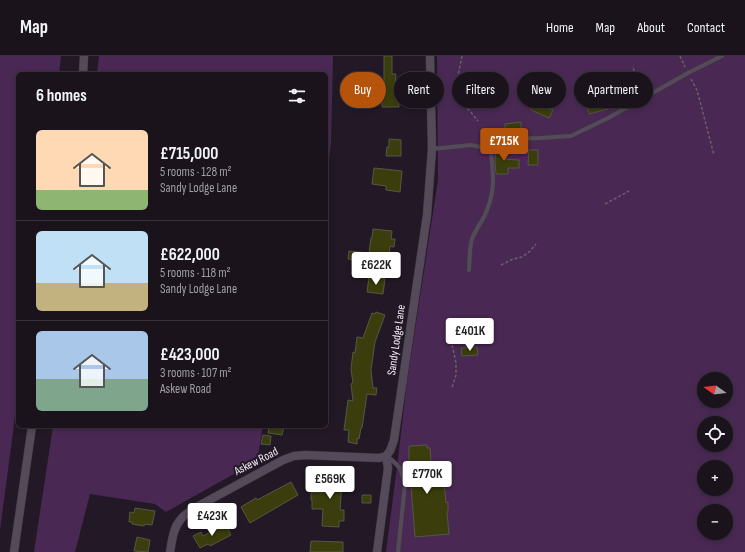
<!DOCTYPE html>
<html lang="en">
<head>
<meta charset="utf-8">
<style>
	:root { --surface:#1a131c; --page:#272029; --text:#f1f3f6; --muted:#9f9ea3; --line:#38323b; --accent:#b45309 }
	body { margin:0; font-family:"Sofia Sans Condensed",sans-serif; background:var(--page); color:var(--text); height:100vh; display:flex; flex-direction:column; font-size:15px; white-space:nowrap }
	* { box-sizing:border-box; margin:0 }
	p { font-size:13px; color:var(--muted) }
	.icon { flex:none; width:22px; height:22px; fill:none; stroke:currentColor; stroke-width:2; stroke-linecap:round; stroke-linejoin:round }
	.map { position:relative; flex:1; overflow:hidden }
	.sheet { position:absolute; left:16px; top:16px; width:312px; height:356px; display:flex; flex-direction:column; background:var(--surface); border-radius:6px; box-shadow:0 2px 6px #0003,0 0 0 1px var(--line) }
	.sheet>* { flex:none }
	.guide { position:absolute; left:340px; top:16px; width:345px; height:36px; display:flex; gap:8px }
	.needle { width:26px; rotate:284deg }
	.controls { position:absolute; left:697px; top:316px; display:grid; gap:8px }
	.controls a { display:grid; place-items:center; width:36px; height:36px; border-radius:50%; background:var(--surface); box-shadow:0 2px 6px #0003,0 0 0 1px var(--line); font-size:20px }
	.price { position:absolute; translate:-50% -34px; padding:0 9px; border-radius:4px; background:#fff; color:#222; font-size:13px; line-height:26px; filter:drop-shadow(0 1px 2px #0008) }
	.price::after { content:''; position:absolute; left:50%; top:24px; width:12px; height:9px; margin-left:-6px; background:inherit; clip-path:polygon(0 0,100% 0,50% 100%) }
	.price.on { background:var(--accent); color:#fff }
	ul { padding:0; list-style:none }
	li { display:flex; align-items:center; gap:12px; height:100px; padding:0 20px }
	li+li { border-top:1px solid var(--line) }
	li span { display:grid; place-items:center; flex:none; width:112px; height:80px; border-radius:6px; color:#555 }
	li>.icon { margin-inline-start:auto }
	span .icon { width:48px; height:48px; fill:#fffc; stroke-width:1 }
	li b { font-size:17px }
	h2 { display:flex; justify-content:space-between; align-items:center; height:48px; padding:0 20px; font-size:17px }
	.pill { padding:0 14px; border-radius:18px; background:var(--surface); box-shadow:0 2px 6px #0003,0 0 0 1px var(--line); font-size:14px; line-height:36px }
	.pill.on { background:var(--accent); color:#fff }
	header { display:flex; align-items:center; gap:24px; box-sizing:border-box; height:56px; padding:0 20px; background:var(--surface); border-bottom:1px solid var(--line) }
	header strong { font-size:19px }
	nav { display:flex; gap:22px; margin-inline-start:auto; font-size:14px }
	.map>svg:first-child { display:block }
	.green { fill:#492953; fill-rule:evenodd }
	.building { fill:#3b3e0c; stroke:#555745 }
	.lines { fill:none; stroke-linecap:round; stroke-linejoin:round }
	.service-casing { stroke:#3e3741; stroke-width:5 }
	.minor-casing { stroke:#3e3741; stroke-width:9 }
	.path { stroke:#69606c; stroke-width:1.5; stroke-dasharray:3 2; stroke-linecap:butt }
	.service { stroke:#554a59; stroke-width:4 }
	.minor { stroke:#554a59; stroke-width:8 }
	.labels { text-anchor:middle; stroke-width:4; stroke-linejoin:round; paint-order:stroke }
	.street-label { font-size:12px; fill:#eee7f1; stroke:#231926 }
</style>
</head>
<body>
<header>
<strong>Map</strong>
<nav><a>Home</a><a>Map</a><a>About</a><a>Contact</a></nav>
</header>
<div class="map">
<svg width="745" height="496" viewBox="0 0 745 496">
	<rect width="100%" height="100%" fill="#231926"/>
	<path class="green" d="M0 0H61L59 18H18V338L0 474Z
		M99 0H333L331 87 326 126V18H97Z
		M437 0H745V496H386L398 403 407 326 438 124ZM704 323H726V345H704ZM704 367H726V389H704ZM704 411H726V433H704ZM704 455H726V477H704Z
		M53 370H263L257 405 166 456 155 448 90 438 75 496H34Z"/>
	<path class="building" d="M384 0H392V18H396L395 28H399V51H382V28H384Z
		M597 21 599 29 602 28 608 53 589 58 581 25Z
		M535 45 553 54 549 62 531 54Z
		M521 66V74L505 76V68Z
		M389 83 401 84V100H386L387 91H389Z
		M496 89H503V103L519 104V112H508V118H496L495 105Z
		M529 94H538V109H528Z
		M374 112 402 115 400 136 386 134V130L372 128Z
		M373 173 392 175 391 183H395L394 191 390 190 389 201 383 200 382 206 361 203 360 205 348 203 349 195 369 197 371 182H372Z
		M369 221 385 223 383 238 367 236Z
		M376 256 385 259 375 286 371 314 373 332H377L376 339 367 338 362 372H361L359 383 357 382V388L348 386 349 374H344L348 344 353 345 351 328 353 327 351 313 353 296 355 297 357 281 363 282 372 257 375 258Z
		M477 291 478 299 462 300 461 292Z
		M269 370H284L282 379 268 377Z
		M263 379 271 380 270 389 261 388Z
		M427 389V392H430L432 419 446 418 447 427H444L446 447 448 446V455L447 456 449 478 415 481 409 405V390Z
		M325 415 341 416 340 426H342L340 454H344V465H339V471L322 470 323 453H312V444H311V436L324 437Z
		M291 426 298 439 250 467 241 451 256 442 257 444Z
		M362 439H371V447H362Z
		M135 452 155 455 152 469 145 468 144 470 132 468V466H129L130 456 134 457Z
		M226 468 231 479 210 490 208 488 200 492 193 480 201 476 203 480Z
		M137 481 150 484 148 496 134 495Z
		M311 485 343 486V496H310Z"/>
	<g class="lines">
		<g class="service-casing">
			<path id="service" d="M485 92 490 85 495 83 540 82 571 80 608 62 688 17 722 0
				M432 93 471 89 485 92 491 97C494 122 495 138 484 161 480 168 475 175 472 183 469 193 470 204 469 214
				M388 401 395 407 400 412 405 428 398 496"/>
		</g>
		<g class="minor-casing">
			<path id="minor" d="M83 18 84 0
				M14 496 32 370
				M170 496C172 485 173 472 181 463 184 459 189 456 193 453L283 404 294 400 305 399 379 402 386 400
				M377 496 388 412 386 400 390 395 394 384 427 159 432 93 430 0"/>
		</g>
		<path class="path" d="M462 0C460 11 456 24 458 35 461 46 471 56 478 65
			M680 0 685 11
			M691 23 697 34 714 99
			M633 40C636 30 635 20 633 10
			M605 148 629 135
			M501 209 513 203 522 201 529 196 536 188
			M452 331 456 319V307L452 288"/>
		<use href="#service" class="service"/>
		<use href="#minor" class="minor"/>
	</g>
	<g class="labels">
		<g class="street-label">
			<text transform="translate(396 284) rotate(-82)" y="4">Sandy Lodge Lane</text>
			<text transform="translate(256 405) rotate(-27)" y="4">Askew Road</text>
		</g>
	</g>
</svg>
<div class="controls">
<a><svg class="needle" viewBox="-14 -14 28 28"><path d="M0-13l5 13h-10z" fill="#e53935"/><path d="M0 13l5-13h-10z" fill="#9f9ea3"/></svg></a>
<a><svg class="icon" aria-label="locate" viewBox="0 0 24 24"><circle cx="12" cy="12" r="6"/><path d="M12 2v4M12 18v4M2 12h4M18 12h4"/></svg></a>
<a>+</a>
<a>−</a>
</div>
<b class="price on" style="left:504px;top:106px">£715K</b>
<b class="price" style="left:376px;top:230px">£622K</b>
<b class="price" style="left:470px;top:296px">£401K</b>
<b class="price" style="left:427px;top:439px">£770K</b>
<b class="price" style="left:330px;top:444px">£569K</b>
<b class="price" style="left:212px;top:481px">£423K</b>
<div class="guide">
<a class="pill on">Buy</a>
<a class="pill">Rent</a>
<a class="pill">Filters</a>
<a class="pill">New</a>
<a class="pill">Apartment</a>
</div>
<section class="sheet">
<h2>6 homes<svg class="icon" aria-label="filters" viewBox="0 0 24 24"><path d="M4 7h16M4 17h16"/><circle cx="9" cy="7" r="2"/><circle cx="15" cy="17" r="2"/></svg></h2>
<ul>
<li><span style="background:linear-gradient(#ffd9b3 75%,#8fb573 0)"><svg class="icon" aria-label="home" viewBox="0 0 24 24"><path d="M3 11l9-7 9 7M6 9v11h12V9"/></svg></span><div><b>£715,000</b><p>5 rooms · 128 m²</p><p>Sandy Lodge Lane</p></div></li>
<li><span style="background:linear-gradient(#bfe0f5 65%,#c2b280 0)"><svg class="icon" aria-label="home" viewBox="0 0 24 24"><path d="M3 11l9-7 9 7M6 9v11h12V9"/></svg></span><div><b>£622,000</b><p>5 rooms · 118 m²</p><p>Sandy Lodge Lane</p></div></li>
<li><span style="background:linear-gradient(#a9c7e8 60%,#7fa58c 0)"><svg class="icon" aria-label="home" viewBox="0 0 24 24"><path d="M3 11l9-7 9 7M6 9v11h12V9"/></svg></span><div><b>£423,000</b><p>3 rooms · 107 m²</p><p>Askew Road</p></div></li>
</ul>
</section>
</div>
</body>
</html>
